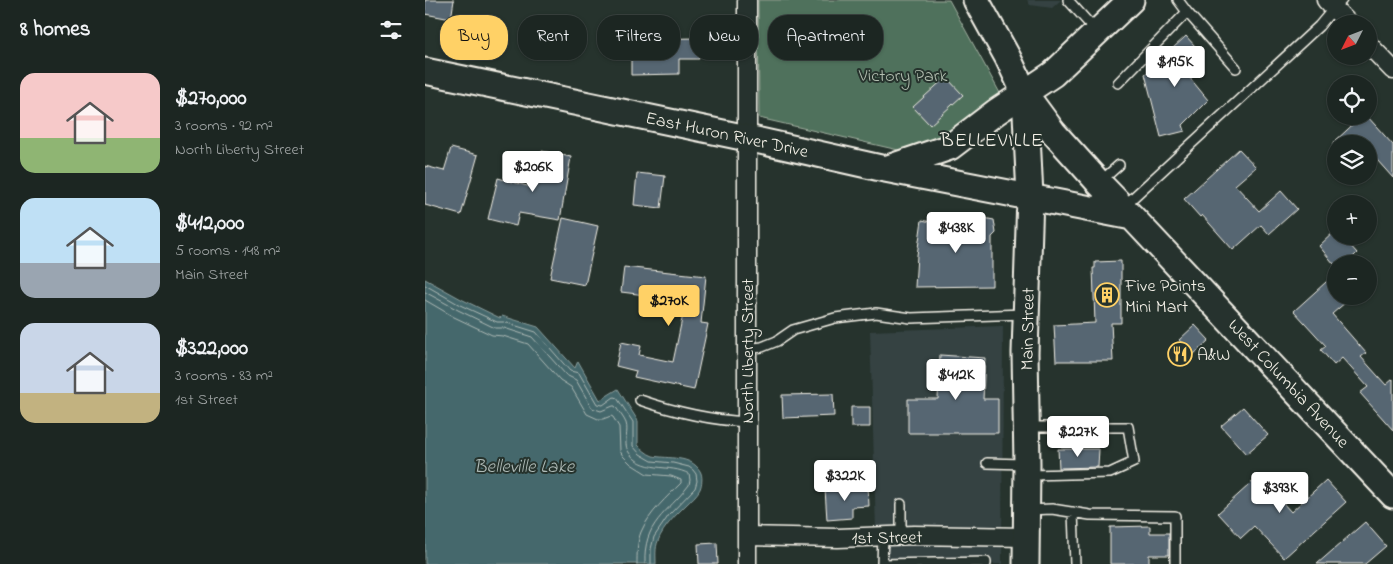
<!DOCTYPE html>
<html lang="en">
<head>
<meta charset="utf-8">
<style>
	:root { --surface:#1c2622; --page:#252e2a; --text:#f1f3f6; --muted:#a0a5a5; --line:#3a4340; --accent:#ffd166 }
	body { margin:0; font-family:"Indie Flower",sans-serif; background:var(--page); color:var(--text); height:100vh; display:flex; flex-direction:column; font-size:19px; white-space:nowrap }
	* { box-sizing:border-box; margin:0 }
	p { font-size:16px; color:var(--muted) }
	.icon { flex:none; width:28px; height:28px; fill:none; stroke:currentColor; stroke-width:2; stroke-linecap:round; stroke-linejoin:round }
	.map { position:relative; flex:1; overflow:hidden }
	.sheet { display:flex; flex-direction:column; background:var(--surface); width:425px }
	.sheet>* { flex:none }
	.top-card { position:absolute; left:15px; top:15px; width:475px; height:45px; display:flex; gap:10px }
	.needle { width:32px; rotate:228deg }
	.controls { position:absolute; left:902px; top:15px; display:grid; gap:10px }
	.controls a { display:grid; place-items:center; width:50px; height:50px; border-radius:50%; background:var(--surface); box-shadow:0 1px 4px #0004,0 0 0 1px var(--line); font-size:25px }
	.price { position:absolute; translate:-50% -42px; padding:0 11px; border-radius:5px; background:#fff; color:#222; font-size:16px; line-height:32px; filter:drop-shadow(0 1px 2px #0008) }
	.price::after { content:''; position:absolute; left:50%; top:30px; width:15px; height:11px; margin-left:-8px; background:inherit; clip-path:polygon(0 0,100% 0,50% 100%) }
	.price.current { background:var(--accent); color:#111 }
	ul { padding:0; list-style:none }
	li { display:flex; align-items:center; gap:15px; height:125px; padding:0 20px }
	li span { display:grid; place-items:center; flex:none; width:140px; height:100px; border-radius:15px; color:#555 }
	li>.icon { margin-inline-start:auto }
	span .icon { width:60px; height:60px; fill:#fffc; stroke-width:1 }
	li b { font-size:21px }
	h2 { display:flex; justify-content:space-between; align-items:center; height:60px; padding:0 20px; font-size:21px }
	.pill { padding:0 18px; border-radius:20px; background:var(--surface); box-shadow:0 1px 4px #0004,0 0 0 1px var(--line); font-size:18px; line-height:45px }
	.pill.current { background:var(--accent); color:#111 }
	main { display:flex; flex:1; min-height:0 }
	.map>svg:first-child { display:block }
	.built { fill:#344242 }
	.green { fill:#50715b; stroke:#a2b1a2 }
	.water { fill:#45686c; stroke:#8b9f9e }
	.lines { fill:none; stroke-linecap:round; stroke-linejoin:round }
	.shore { stroke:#aebab6; stroke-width:1 }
	.building { fill:#566672; stroke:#f4f1e8 }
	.lane-casing { stroke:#f4f1e8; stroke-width:12 }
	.street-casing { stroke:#f4f1e8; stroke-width:21 }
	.secondary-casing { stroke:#f4f1e8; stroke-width:29 }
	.lane { stroke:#26332d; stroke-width:9 }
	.street { stroke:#26332d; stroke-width:18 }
	.secondary { stroke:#26332d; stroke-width:25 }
	.labels { text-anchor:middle; stroke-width:4; stroke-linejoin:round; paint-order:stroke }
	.park-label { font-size:18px; fill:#b2beb0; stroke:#26332d }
	.street-label { font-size:18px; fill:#f4f1e8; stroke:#26332d }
	.poi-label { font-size:18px; fill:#f4f1e8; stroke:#26332d; text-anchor:start }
	.water-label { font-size:19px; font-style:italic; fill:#aebab6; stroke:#26332d }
	.quarter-label { font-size:20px; letter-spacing:1px; fill:#f4f1e8; stroke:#26332d }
</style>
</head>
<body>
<main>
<section class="sheet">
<h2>8 homes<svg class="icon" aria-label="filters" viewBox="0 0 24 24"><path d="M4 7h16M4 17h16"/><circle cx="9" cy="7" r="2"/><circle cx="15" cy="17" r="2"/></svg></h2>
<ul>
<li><span style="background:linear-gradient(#f6c9c9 65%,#8fb573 0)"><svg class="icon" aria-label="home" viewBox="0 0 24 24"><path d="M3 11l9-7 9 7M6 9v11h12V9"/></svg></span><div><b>$270,000</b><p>3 rooms · 92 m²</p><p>North Liberty Street</p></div></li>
<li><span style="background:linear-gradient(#bfe0f5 65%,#9aa5b1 0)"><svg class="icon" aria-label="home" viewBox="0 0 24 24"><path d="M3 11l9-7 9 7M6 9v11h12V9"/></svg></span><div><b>$412,000</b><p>5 rooms · 148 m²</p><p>Main Street</p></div></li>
<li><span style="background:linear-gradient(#c9d6e8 70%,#c2b280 0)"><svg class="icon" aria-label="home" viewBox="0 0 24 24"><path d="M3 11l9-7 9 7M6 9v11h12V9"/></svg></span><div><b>$322,000</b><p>3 rooms · 83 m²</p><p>1st Street</p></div></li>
</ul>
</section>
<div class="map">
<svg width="968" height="564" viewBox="0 0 968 564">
	<rect width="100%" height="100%" fill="#26332d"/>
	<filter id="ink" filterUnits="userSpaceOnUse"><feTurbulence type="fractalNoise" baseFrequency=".02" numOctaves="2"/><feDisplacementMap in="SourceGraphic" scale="10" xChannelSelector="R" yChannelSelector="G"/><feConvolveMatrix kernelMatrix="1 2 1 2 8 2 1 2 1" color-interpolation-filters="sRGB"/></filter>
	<g filter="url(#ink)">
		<path class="built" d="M602 0H636L627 8 605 5Z
			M578 326 577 564H452L445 331Z"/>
		<path class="green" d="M333 0H524L576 95 519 140 482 152 334 118Z"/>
		<path class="water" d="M0 279 38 300 75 318 77 316 113 327 150 368 153 361 175 400 193 389 213 421V445C217 449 222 454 228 456 243 459 266 455 275 471 278 476 277 484 275 489 272 495 266 500 262 504 252 514 238 527 233 541 230 548 231 556 231 564H0Z"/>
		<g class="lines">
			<path class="shore" d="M0 285 35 305 72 322H79L111 332 145 371 154 373 172 404 178 405 189 397 192 398 208 422V446L215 454 227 461 248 463 264 467 268 470 271 474 272 481 270 488 244 515 229 537 226 549V564
				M0 292 33 310 70 328H79L107 337 141 375 151 380 167 408 176 411 188 406H190C194 412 199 418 201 423 204 432 198 442 203 451 217 474 245 463 264 474L265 480 264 485C242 514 218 522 220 564
				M0 300 29 317 67 335 78 336 103 344 135 380 146 387 162 414 173 419H178L186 416 188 417 194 427 195 451 198 456 206 464 222 474 246 476 256 480V483C242 497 224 513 216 532 212 542 212 554 212 564"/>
		</g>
		<path class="building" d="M0 0H29L26 19 0 14Z
			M761 36 778 55 760 72 783 100 758 125 760 131 736 137 720 74Z
			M274 38V59H254V74L206 75V39Z
			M521 77 538 95 505 125 488 107Z
			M937 116H942L968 145V178L944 151V144H907Z
			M26 148 53 155 36 215 0 205V166L19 171Z
			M814 149 831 167 810 185 834 211 856 191 872 209 844 234 836 225 808 250 777 215 775 217 759 199Z
			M117 151 146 157 135 220 94 213 91 226 63 219 73 178 110 188Z
			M212 173 240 176 236 208 209 205Z
			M542 215 569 220 571 233 567 237V286L490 287 492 255 497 220 536 229Z
			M138 218 173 226 160 285 125 278Z
			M911 230V236H917L932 253 921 264H909L894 246Z
			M696 261V323H686L688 361H631L629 325 670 323 668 268H670V262Z
			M199 267 281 276 276 323 283 324 269 390 209 377 211 371 191 366 196 342 216 346 214 355 248 362 261 300 196 292Z
			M911 273V296H916L921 302 907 314 941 353 936 357 961 385 968 379V430L935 393 943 387 917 358 909 365 896 350 901 346 869 311Z
			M770 325 784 340 768 355 756 344 757 343 754 340Z
			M515 355 560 358 558 399H573V433H483V399H513Z
			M408 394 409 416 358 418 357 395Z
			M426 407H445V427H426Z
			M818 407 843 435 821 454 796 426Z
			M633 449H674L673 467 634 468Z
			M834 476 866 512 901 480 921 502 859 558 829 526 816 538 793 513Z
			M443 487 444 506 427 507V518L402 520 400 489Z
			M940 522 961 546 940 564H892Z
			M725 526V533H744V555H724V564H685V527Z
			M292 543 293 564H274L273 544Z"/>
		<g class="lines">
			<g class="lane-casing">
				<path id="lane" d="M643 0 670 30
					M753 0 762 12
					M693 83 762 12 811 68
					M676 181 694 165
					M699 206 894 26 909 8 917 0
					M322 349 337 347 352 341 368 330 410 318 451 313 486 318 600 314
					M215 400C250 412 285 420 322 422
					M604 427H703L709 462 685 473 605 475
					M562 463 601 464
					M602 510 627 509 665 515 750 516V564
					M648 512 650 564
					M476 536V504
					M457 564 561 562V564
					M457 564 458 536"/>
			</g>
			<g class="street-casing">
				<path id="street" d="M322 0V564
					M901 0 924 24
					M944 45 968 70
					M322 536 413 538 489 535 601 537"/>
			</g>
			<g class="secondary-casing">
				<path id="secondary" d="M551 0 583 58 600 94 628 132 674 183 707 217 968 495
					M0 71 322 138 460 169 707 217
					M600 94 605 196 600 353 602 464 601 564
					M463 168 525 147 571 112 628 74 706 0"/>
			</g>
			<use href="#lane" class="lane"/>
			<use href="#street" class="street"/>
			<use href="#secondary" class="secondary"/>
		</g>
	</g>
	<defs>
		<g id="building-ring" transform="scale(1.25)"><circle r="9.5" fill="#26332d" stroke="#ffd166" stroke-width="1.5"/><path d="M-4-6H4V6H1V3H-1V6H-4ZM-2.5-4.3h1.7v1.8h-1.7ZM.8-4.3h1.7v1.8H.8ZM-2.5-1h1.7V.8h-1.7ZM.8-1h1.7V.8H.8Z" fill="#ffd166"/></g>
		<g id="restaurant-ring" transform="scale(1.25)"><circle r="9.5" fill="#26332d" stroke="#ffd166" stroke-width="1.5"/><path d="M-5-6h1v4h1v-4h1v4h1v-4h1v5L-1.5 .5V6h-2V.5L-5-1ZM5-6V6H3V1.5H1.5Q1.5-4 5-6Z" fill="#ffd166"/></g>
	</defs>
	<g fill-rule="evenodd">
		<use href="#building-ring" x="682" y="295"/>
		<use href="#restaurant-ring" x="755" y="354"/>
	</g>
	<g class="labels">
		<g class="park-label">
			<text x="478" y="81">Victory Park</text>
		</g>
		<g class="street-label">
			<text transform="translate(302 134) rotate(12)" y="6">East Huron River Drive</text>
			<text transform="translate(602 329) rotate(-89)" y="6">Main Street</text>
			<text transform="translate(322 351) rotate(-90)" y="6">North Liberty Street</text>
			<text transform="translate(864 383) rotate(47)" y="6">West Columbia Avenue</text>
			<text transform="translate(462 537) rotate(-1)" y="6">1st Street</text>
		</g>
		<g class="poi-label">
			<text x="700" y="291">Five Points<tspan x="700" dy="21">Mini Mart</tspan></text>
			<text x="772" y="360">A&amp;W</text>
		</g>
		<g class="water-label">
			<text x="99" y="472">Belleville Lake</text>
		</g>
		<g class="quarter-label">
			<text x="567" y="146">BELLEVILLE</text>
		</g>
	</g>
</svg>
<div class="controls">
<a><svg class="needle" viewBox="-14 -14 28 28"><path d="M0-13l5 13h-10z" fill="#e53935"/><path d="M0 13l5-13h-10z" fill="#a0a5a5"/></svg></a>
<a><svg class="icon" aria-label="locate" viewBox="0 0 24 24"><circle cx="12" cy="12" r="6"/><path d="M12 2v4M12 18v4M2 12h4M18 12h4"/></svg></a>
<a><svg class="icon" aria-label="layers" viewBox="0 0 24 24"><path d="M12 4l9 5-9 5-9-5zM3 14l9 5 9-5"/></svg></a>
<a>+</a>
<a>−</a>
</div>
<b class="price" style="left:750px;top:88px">$195K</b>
<b class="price" style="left:108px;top:193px">$206K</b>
<b class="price" style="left:531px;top:254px">$438K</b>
<b class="price current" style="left:244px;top:327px">$270K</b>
<b class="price" style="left:531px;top:401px">$412K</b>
<b class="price" style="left:653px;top:458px">$227K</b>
<b class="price" style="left:420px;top:502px">$322K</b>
<b class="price" style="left:855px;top:514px">$393K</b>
<div class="top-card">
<a class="pill current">Buy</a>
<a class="pill">Rent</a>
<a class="pill">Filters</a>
<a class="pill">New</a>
<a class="pill">Apartment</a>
</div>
</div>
</main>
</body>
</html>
